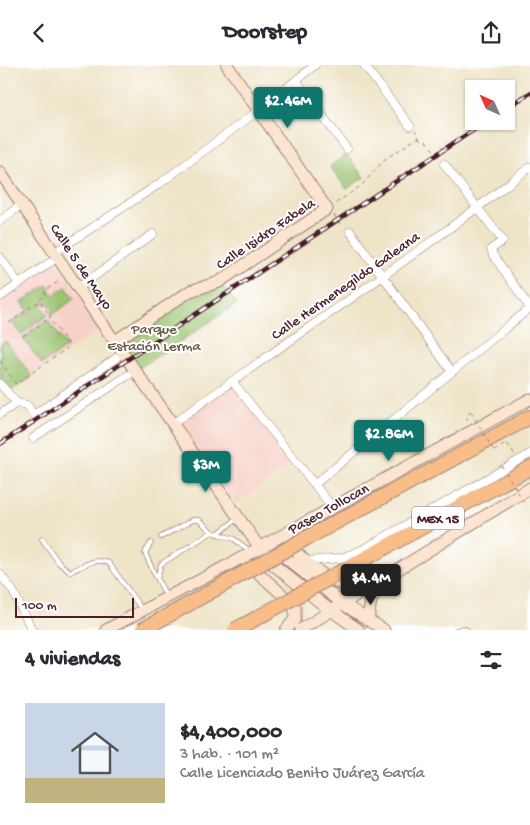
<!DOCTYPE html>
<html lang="es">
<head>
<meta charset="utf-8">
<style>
	:root { --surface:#fff; --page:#f2f2f3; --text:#2b2b33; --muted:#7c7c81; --line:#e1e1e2; --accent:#0f766e }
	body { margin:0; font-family:"Gochi Hand",sans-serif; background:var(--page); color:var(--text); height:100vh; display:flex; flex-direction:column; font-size:19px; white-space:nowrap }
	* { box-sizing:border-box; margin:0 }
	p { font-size:16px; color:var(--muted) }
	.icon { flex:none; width:28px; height:28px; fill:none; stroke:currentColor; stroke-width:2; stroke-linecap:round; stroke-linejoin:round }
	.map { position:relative; height:565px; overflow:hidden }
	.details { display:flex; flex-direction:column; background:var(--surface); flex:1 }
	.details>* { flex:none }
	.needle { width:32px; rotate:315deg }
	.controls { position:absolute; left:465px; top:15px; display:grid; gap:10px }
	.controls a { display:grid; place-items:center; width:50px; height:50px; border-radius:0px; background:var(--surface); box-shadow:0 1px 4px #0004; font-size:25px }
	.scale { position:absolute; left:15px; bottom:12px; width:119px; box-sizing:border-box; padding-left:5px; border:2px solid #4a1f2b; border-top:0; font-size:14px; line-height:18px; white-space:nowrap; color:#4a1f2b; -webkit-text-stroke:4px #fff; paint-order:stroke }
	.price { position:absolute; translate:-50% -42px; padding:0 11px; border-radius:5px; background:var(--accent); color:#fff; font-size:16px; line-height:32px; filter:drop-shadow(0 1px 2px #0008) }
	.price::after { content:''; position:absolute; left:50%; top:30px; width:15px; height:11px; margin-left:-8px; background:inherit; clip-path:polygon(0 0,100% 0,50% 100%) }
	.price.selected { background:#222; color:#fff }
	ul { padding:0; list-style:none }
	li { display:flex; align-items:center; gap:15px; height:125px; padding:0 25px }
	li+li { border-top:1px solid var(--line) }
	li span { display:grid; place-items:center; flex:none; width:140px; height:100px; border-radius:0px; color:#555 }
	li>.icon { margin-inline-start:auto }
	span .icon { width:60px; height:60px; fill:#fffc; stroke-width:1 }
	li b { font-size:21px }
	h2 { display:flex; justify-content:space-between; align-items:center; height:60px; padding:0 25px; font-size:21px }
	header { display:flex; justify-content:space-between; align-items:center; height:65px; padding:0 25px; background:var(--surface); font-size:22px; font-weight:700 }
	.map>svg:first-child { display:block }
	.built { fill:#f7d1c8 }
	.green { fill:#9bc36f; stroke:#72714d }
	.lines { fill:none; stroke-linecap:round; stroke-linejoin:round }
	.service-casing { stroke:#9c8279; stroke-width:5.5 }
	.minor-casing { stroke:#9c8279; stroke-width:9 }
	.secondary-casing { stroke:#9c8279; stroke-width:13 }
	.trunk-casing { stroke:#9c8279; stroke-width:16 }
	.path { stroke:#9c8279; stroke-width:1; stroke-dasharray:4 4; stroke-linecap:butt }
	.service { stroke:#fff; stroke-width:4 }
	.minor { stroke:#fff; stroke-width:8 }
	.secondary { stroke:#fce5d0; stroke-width:11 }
	.trunk { stroke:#f8bd89; stroke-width:14 }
	.rail-casing { stroke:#4a1f2b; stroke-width:4.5 }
	.rail { stroke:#fff; stroke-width:2.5; stroke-dasharray:8; stroke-linecap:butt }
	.trunk-bridge-casing { stroke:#9c8279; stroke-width:16; stroke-linecap:butt }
	.path-bridge { stroke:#9c8279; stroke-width:1; stroke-dasharray:4 4; stroke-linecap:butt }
	.trunk-bridge { stroke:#f8bd89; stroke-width:14 }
	.labels { text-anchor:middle; stroke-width:4; stroke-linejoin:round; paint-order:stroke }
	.shield { fill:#fff; stroke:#80626b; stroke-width:1 }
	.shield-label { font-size:14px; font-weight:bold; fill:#4a1f2b }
	.street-label { font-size:15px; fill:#4a1f2b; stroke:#fff }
	.park-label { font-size:15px; fill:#665843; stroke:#fff }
</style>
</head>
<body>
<header><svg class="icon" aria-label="back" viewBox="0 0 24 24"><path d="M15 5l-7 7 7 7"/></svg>Doorstep<svg class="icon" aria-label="share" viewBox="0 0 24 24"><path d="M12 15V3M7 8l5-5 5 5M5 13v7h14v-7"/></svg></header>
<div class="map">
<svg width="530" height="565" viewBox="0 0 530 565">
	<rect width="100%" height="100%" fill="#fff"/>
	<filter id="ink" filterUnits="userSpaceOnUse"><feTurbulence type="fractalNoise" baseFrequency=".02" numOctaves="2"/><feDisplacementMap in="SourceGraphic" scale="10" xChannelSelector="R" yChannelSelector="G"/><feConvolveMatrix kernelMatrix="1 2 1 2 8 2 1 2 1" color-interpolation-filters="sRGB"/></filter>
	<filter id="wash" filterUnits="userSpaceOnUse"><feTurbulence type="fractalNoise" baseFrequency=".0096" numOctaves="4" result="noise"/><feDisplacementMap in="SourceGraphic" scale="20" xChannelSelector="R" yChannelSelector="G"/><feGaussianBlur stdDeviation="1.12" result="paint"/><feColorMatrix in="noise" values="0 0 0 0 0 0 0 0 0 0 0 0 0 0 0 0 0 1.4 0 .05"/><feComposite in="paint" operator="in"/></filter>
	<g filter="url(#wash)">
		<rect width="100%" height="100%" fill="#eee4c7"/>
		<path class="built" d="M56 197 101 263 10 326 0 314V237Z
			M233 321 292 398 236 439 179 360Z"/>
		<path class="green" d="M346 89 364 112 347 124 330 102Z
			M219 217 237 239 136 305 115 276 190 226Z
			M47 220 54 230 66 222 74 234 52 250 50 247 53 245 48 238 40 239 48 250 37 258 22 237Z
			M27 247 35 259 21 270 12 257Z
			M48 255 67 282 42 299 23 273Z
			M6 276 32 312 10 326 0 314V280Z"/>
	</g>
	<g filter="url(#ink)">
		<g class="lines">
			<g class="service-casing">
				<path id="service" d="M217 469 237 454
					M161 472 193 455H199L212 467
					M42 474 59 498 70 507C83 501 95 492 109 498L142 545
					M151 478 145 488 156 512
					M166 531 157 513 161 499 212 467 234 474 250 486
					M456 565 463 563 467 565"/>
			</g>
			<g class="minor-casing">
				<path id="minor" d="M364 0 410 61
					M296 15 347 84
					M444 99 503 176 491 184 493 190 530 243
					M0 156 22 139
					M350 166 452 307
					M55 187 159 119 259 45 315 0
					M0 192 19 219
					M78 223 153 169
					M0 232 58 192
					M232 316 333 443
					M0 319 17 338
					M0 349 17 338 27 340 34 350 116 293
					M174 358C292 272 415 193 530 102
					M33 373 136 305
					M315 419 530 243
					M307 496 341 493 362 485 530 389
					M0 509 13 526 32 565"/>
			</g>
			<g class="secondary-casing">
				<path id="secondary" d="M0 107 97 251 269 496 322 539 359 565
					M115 276 190 226 219 217 327 144 227 0
					M290 475C292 489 328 516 342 519 353 521 362 519 373 516
					M272 485 277 486 343 539 384 565
					M247 500 255 505 295 541V554L286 565
					M368 555 371 535 383 516
					M106 565 230 499 530 334
					M300 565 530 423"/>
			</g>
			<g class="trunk-casing">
				<path id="trunk" d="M305 474 530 352
					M346 504 530 403"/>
			</g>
			<path class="path" d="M419 73 422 76H426L440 93
				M336 138 361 121 385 94 419 72 415 66
				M334 150 341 160 344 161
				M9 258 39 236
				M23 271 51 252 39 235 46 230 44 226 61 215
				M0 296 16 319 70 281 49 253
				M468 356 466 351 471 347
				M494 386 507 378 514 389"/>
			<use href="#service" class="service"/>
			<use href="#minor" class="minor"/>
			<use href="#secondary" class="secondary"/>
			<use href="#trunk" class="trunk"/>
			<g class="rail-casing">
				<path id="rail" d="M506 43 530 28
					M0 379 487 56"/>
			</g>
			<use href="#rail" class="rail"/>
			<g class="trunk-bridge-casing">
				<path id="trunk-bridge" d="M142 565 305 474
					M235 565 346 504"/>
			</g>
			<path class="path-bridge" d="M471 347 494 386
				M501 400 524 437"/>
			<use href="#trunk-bridge" class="trunk-bridge"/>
		</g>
	</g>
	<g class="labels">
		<rect class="shield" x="412" y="441.5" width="52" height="23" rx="4"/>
		<g class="shield-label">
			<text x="438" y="458">MEX 15</text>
		</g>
		<g class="street-label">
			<text transform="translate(265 168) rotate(-34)" y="5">Calle Isidro Fabela</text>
			<text transform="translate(82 201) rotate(56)" y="5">Calle 5 de Mayo</text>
			<text transform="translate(345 220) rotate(-35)" y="5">Calle Hermenegildo Galeana</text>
			<text transform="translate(328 443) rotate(-29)" y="5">Paseo Tollocan</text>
		</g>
		<g class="park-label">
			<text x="154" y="268">Parque<tspan x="154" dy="17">Estación Lerma</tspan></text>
		</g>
	</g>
</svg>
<div class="controls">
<a><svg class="needle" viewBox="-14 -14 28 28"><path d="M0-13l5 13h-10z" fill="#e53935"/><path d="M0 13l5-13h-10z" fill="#7c7c81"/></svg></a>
</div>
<div class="scale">100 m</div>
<b class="price" style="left:288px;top:64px">$2.46M</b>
<b class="price" style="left:389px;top:397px">$2.86M</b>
<b class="price" style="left:206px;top:428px">$3M</b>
<b class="price selected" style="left:371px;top:541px">$4.4M</b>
</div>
<section class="details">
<h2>4 viviendas<svg class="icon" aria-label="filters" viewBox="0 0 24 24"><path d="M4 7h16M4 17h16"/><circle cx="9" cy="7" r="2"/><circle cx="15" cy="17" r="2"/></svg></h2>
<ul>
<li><span style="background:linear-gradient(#c9d6e8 75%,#c2b280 0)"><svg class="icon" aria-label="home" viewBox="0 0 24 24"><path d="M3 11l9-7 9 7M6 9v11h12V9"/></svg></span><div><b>$4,400,000</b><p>3 hab. · 101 m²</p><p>Calle Licenciado Benito Juárez García</p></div></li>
</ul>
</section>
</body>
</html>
